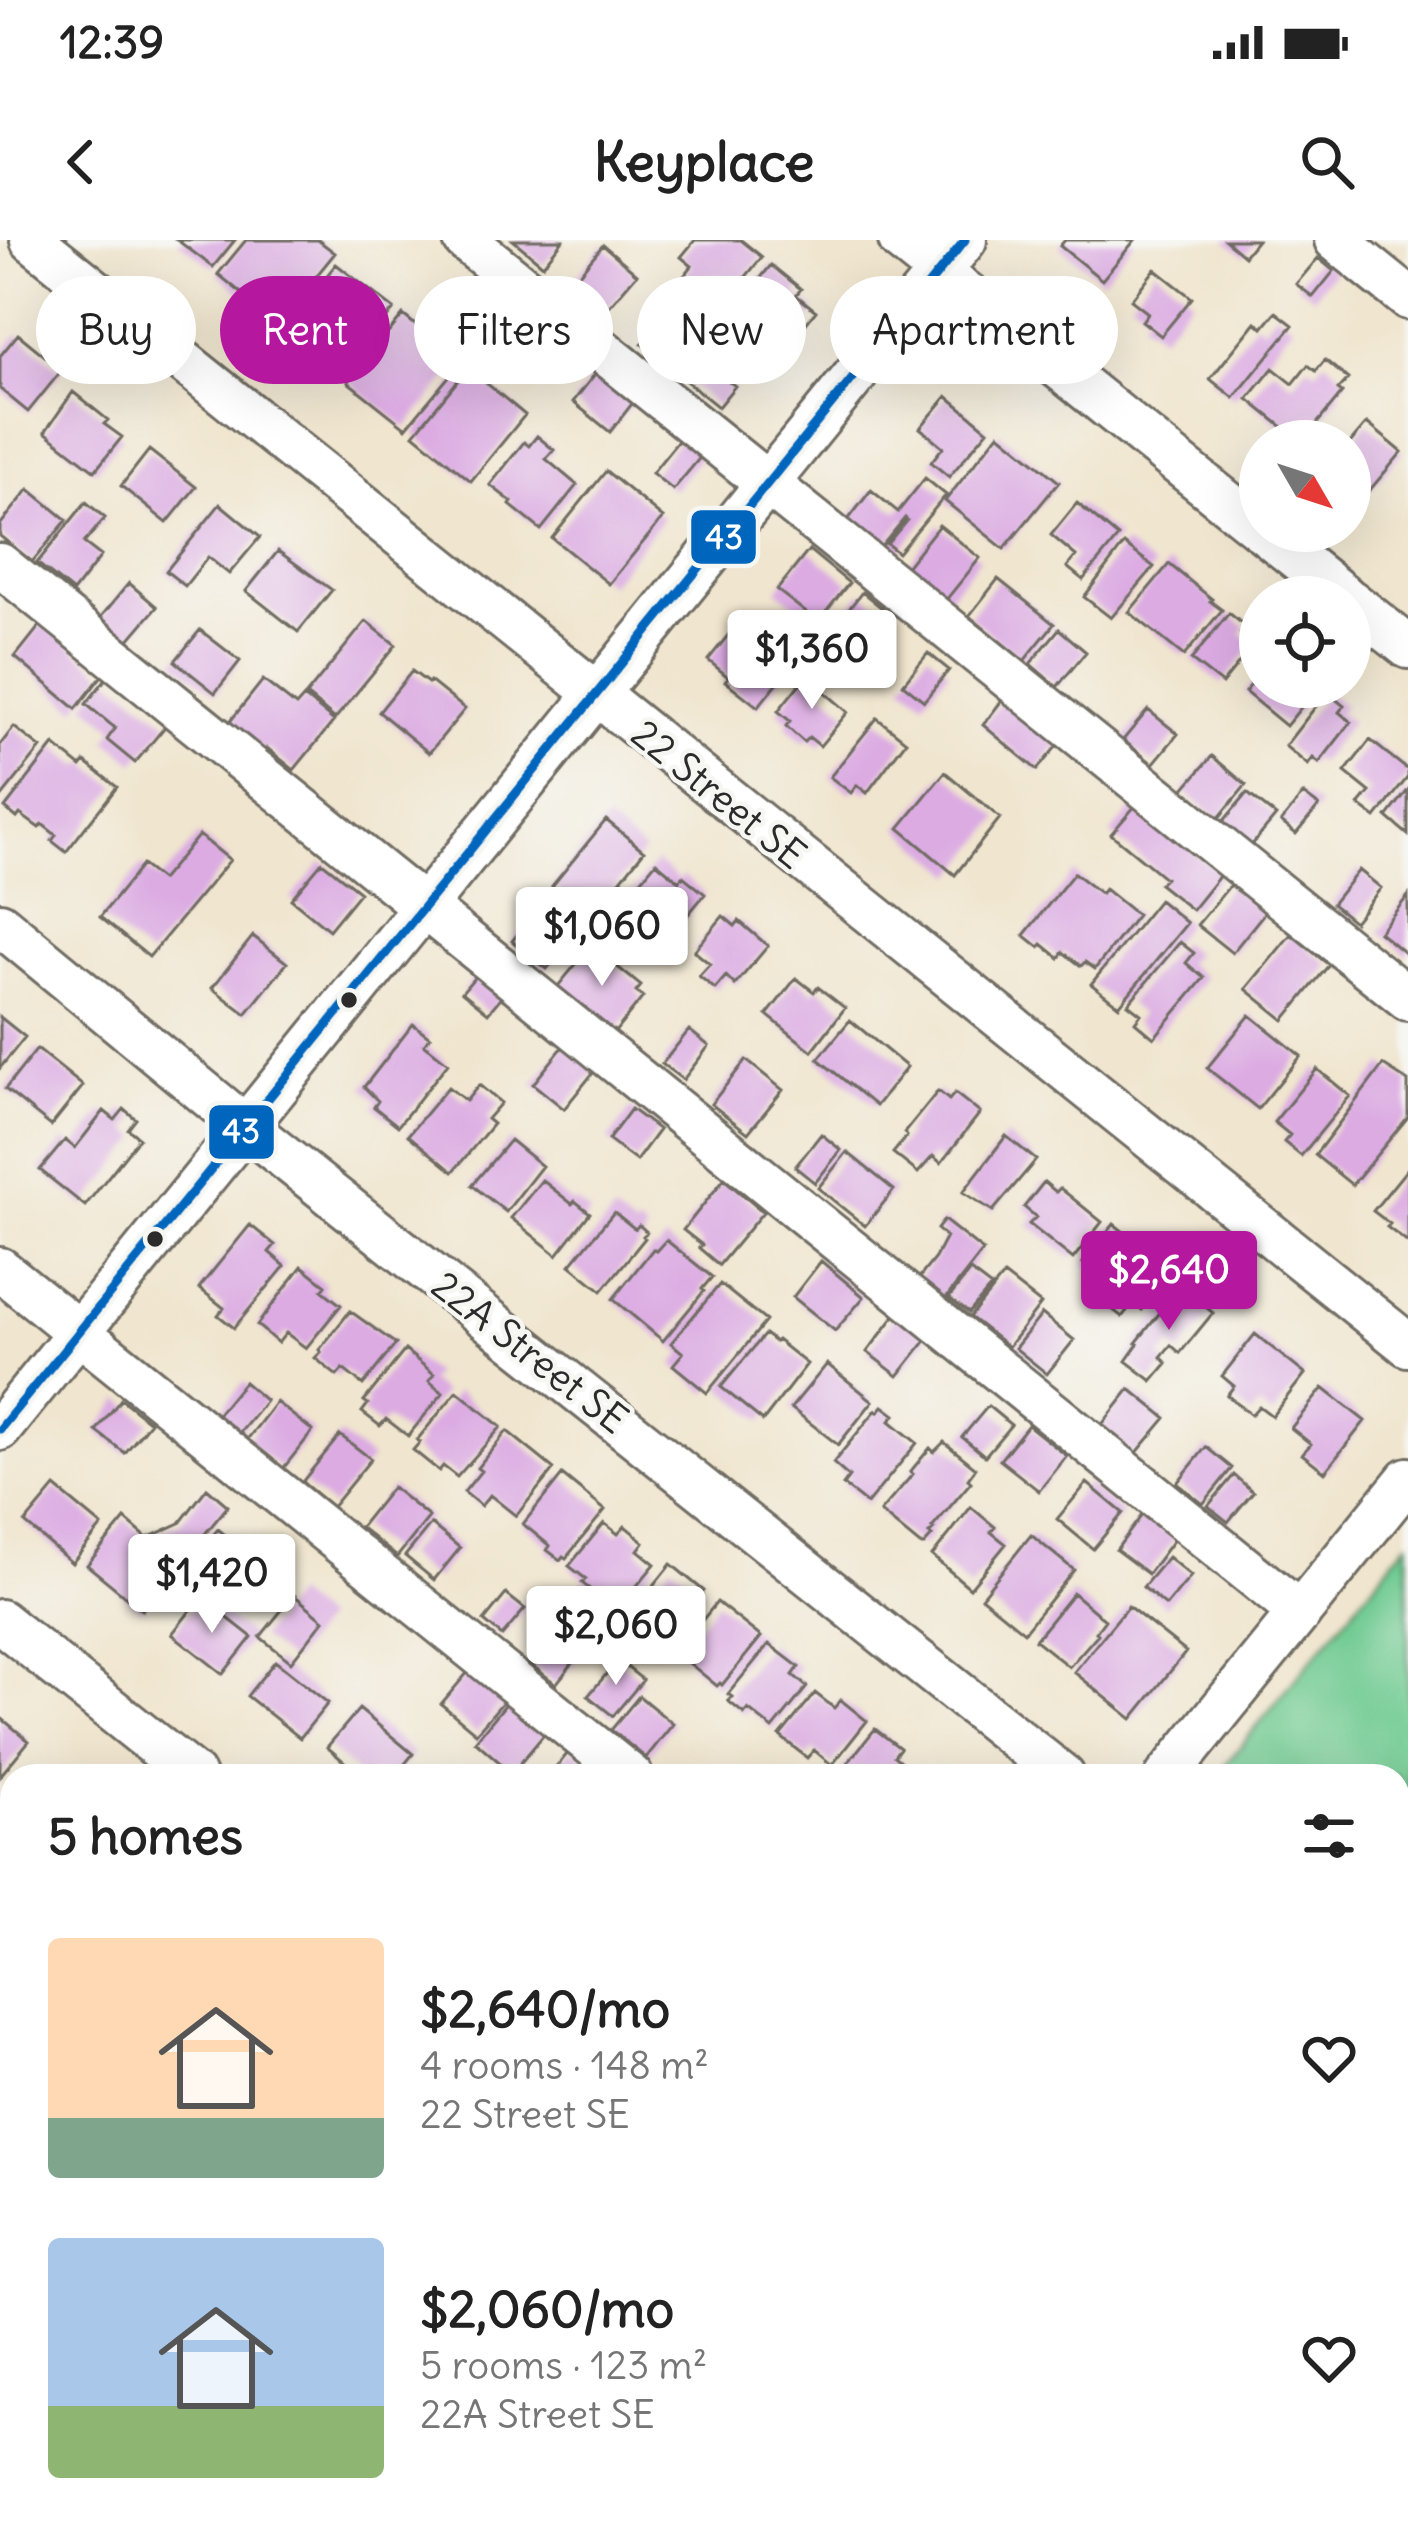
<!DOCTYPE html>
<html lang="en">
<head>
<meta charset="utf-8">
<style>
	:root { --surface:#fff; --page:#f2f2f2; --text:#222; --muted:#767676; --accent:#b5179e }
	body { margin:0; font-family:Delius,sans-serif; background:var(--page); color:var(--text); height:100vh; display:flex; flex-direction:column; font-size:45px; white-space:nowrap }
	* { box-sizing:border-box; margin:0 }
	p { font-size:39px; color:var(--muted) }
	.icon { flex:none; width:66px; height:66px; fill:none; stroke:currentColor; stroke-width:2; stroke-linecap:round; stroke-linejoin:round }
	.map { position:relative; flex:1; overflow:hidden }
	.side { position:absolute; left:0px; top:1524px; width:1410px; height:771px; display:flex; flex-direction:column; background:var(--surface); border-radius:36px 36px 0 0; box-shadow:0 12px 48px #0002 }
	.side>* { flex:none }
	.top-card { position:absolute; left:36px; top:36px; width:1338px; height:108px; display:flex; gap:24px }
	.needle { width:78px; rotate:129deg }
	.controls { position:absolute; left:1239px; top:180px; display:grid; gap:24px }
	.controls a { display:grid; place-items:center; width:132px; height:132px; border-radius:50%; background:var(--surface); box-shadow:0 12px 48px #0002; font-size:60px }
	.price { position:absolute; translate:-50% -102px; padding:0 27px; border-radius:12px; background:#fff; color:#222; font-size:39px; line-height:78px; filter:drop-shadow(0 3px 6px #0008) }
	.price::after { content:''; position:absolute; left:50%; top:72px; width:36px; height:27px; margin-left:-18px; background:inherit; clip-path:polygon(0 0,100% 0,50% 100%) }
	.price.current { background:var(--accent); color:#fff }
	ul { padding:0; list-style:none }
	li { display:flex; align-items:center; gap:36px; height:300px; padding:0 48px }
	li span { display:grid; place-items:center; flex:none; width:336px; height:240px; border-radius:12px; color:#555 }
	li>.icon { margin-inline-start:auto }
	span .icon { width:144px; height:144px; fill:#fffc; stroke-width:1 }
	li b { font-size:51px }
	h2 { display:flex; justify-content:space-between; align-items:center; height:144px; padding:0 48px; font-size:51px }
	.tag { padding:0 42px; border-radius:54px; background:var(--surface); box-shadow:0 12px 48px #0002; font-size:42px; line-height:108px }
	.tag.current { background:var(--accent); color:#fff }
	.status { display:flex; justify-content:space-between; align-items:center; height:84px; padding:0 60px; background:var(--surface); direction:ltr }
	.status svg { height:33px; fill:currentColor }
	header { display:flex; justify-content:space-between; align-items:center; height:156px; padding:0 48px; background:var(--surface); font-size:54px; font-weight:700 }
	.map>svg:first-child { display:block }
	.green { fill:#71cb92; stroke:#4e7b5e; stroke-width:3 }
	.building { fill:#dbabe2 }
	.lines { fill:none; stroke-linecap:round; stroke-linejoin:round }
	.minor-casing { stroke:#706c64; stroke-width:48 }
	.minor { stroke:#fff; stroke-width:42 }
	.bus-1-casing { stroke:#f6f6f2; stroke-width:18 }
	.bus-1 { stroke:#0065bd; stroke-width:9 }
	.bus-dot { fill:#2b2b2b; stroke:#f6f6f2; stroke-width:4.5 }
	.labels { text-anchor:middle; stroke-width:9; stroke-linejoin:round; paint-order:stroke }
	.street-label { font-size:39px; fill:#2b2b2b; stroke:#f6f6f2 }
	.line-badge { stroke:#f6f6f2; stroke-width:4.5 }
	.badge-label { font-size:33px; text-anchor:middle; font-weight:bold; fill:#fff }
</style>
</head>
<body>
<div class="status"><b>12:39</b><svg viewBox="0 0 49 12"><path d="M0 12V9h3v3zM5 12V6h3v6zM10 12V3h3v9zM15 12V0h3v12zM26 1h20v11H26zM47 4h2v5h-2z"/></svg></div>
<header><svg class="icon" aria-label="back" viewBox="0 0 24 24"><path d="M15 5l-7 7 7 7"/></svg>Keyplace<svg class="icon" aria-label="search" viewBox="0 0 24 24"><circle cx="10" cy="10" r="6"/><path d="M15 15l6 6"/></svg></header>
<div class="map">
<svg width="1408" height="2294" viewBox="0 0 1408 2294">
	<rect width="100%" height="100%" fill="#f6f6f2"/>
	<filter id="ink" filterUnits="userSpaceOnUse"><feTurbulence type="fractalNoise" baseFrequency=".00833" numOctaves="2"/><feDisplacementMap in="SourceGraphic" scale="24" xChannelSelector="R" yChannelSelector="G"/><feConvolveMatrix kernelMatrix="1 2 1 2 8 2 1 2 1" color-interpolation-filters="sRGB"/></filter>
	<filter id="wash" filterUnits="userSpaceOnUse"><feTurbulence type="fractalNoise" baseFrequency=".004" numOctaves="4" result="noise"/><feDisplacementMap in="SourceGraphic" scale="48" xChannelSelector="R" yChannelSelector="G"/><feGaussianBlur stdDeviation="2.7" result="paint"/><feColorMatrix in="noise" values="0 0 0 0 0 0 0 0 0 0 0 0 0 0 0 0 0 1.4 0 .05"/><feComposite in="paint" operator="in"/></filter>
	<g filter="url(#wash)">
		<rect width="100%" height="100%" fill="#f0e5ce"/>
		<path class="green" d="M1408 1302V2294H595L604 2283H1398V1536H1216Z"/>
		<g id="blocks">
			<path class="building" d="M177 0H235L213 27Z
				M246 0H318L335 13 278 83 218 34Z
				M513 0H563L543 25Z
				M695 0H741L762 17 717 72 680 41 692 26 681 17Z
				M1065 0H1135L1102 40 1060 6Z
				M1225 0H1257L1244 16Z
				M603 5 637 34 607 69 573 41Z
				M1318 18 1334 31 1313 57 1296 44Z
				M336 24 394 69 350 123 293 78Z
				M771 25 801 49 796 55 816 71 785 110 735 70Z
				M1155 29 1192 58 1161 96 1142 81 1148 73 1131 60Z
				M681 57 708 80 671 127 642 104Z
				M1276 72 1293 85 1234 158 1210 139 1256 82 1263 88Z
				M403 75 461 122 406 188 348 142Z
				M549 91 581 117 557 145 525 118Z
				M18 94 62 130 28 172 0 149V116Z
				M703 120 735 146 718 167 686 141Z
				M1325 120 1348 139 1338 150 1342 153 1306 197 1294 188 1290 193 1248 159 1273 128 1293 144 1308 125 1316 131Z
				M468 128 525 175 471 241 414 194Z
				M598 130 635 160 610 192 573 162Z
				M73 152 108 180 104 184 122 197 95 231 45 192Z
				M947 156 988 190 949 237 931 222 943 207 920 188Z
				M1367 183 1402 212 1369 251 1356 241 1353 245 1350 243V203Z
				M999 193 1059 242 1004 309 945 261Z
				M537 196 554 210 546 219 577 245 541 290 510 265 512 262 490 245 524 202 529 206Z
				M682 196 703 214 673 250 652 233Z
				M149 210 196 247 167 283 121 246Z
				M606 231 663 278 609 344 552 298Z
				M925 238 946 255 898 313 887 304 907 280 905 278 881 307 848 280 871 250 898 272Z
				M29 249 67 280 32 322 0 296V285Z
				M86 262 105 278 84 303 101 316 73 352 37 323Z
				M1077 263 1118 297 1083 340 1067 327 1076 316 1051 295Z
				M220 264 260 297 229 334 208 317 185 346 166 331Z
				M939 285 980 318 946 360 906 327Z
				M1124 304 1154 327 1111 378 1084 357Z
				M809 310 849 343 818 382 777 350Z
				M278 311 332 350 298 392 246 351Z
				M1169 324 1212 359 1210 361 1222 370 1184 416 1129 372Z
				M998 339 1054 384 1024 421 969 376Z
				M129 343 157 367 128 401 100 378Z
				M862 352 882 368 867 386 881 397 871 409 838 383Z
				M1229 373 1246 387 1241 393 1254 404 1222 444 1191 420Z
				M742 378 795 421 758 467 725 441 728 437 708 420Z
				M366 381 396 405 335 479 306 455Z
				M42 383 104 433 76 469 15 417Z
				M1059 389 1086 412 1057 447 1030 424Z
				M200 390 240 421 215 453 175 421Z
				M928 413 949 430 924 461 903 444Z
				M412 431 428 443 430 441 465 469 429 513 379 472Z
				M1260 434V447H1303L1312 454 1286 486 1245 452Z
				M108 436 168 483 135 523 107 500 115 488 86 464Z
				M806 436 848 472 820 506 809 497 804 502 786 486 790 481 778 471Z
				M263 440 296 466 304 457 334 481 294 530 267 508 263 512 228 484Z
				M1327 452 1344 466 1339 472 1351 482 1319 523 1313 518 1308 525 1285 506Z
				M1006 455 1061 501 1037 530 983 485Z
				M1148 470 1178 494 1153 524 1123 500Z
				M877 478 906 501 867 553 857 545 851 553 830 537Z
				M14 487 41 508 0 559V505Z
				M1370 500 1408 530V537L1376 578 1359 565 1370 552 1345 532Z
				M54 505 81 527 85 522 117 547 66 612 52 601 56 595 42 584 39 588 20 574 17 578 5 568Z
				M1212 516 1246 545 1218 579 1183 550Z
				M945 532 1000 578 955 635 899 588Z
				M1408 550V595L1387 577Z
				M1247 553 1276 576 1251 606 1222 583Z
				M1303 554 1319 566 1296 594 1281 582Z
				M1135 566 1221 634 1192 670 1159 644 1165 638 1111 594Z
				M606 580 644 611 591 677 552 646Z
				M199 595 230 620 149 717 100 677 142 625 161 640Z
				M322 622 360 652 329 690 291 659Z
				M656 622 679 641 683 636 705 654 669 698 624 661Z
				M1359 630 1381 648 1354 682 1332 664Z
				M1074 633 1101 654 1105 649 1137 675 1095 729 1085 722 1081 726 1063 712 1059 718 1042 704 1039 707 1024 695Z
				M1231 644 1265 672 1232 713 1197 685Z
				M1408 656V716L1379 692Z
				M1159 660 1187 683 1119 766 1091 744Z
				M542 664 577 692 547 729 512 701Z
				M723 676 735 686 739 681 768 706 735 745 726 736 715 749 699 736 710 724 694 711Z
				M1291 694 1329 725 1284 780 1246 749Z
				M253 696 287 723 246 774 212 748Z
				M1180 702 1194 713 1186 723 1204 738 1154 798 1135 782 1141 774 1128 764Z
				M598 711 641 746 636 752 643 757 615 792 558 746 586 712 593 717Z
				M478 733 504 754 488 773 462 752Z
				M796 738 814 752 818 747 845 768 812 811 767 775Z
				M1250 775 1301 816 1258 869 1207 828Z
				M0 777 25 797 0 828Z
				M850 780 907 827 876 866 818 819Z
				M413 784 430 797 424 804 448 823 398 886 374 867 378 861 364 847Z
				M689 790 709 806 683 840 662 824Z
				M566 803 597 828 564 869 533 844Z
				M37 809 83 846 51 886 5 849Z
				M746 820 783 850 748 893 711 864Z
				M1383 825 1408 841V877L1352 945 1315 915Z
				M1317 829 1350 856 1301 916 1284 902 1290 895 1274 882Z
				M479 845 501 863 487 879 493 884 453 932 408 895 448 847 466 861Z
				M938 851 949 860 955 853 980 873 941 923 933 916 918 933 893 913 907 896 904 893Z
				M124 869 136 879 128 889 139 898 85 966 40 930 65 900 75 908 104 871 115 880Z
				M631 869 659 890 636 921 608 900Z
				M821 894 841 910 815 943 795 927Z
				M1006 896 1036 920 993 971 963 952Z
				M510 900 542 926 506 972 472 945Z
				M847 912 894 950 865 986 818 948Z
				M1408 928V1003L1387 987 1390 984 1373 971Z
				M724 939 763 972 719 1025 699 1008 702 1005 683 990Z
				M542 940 572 964 575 961 590 973 557 1015 511 978Z
				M1044 942 1056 952 1060 948 1102 982 1073 1019 1029 984 1036 977 1024 967Z
				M614 972 635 989 639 985 647 992 643 996 645 998 602 1051 570 1025Z
				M944 980 983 1011 943 1062 918 1039 935 1018 946 997 937 989Z
				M1114 984 1173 1032 1142 1070 1133 1063 1122 1077 1103 1062 1115 1048 1083 1023Z
				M250 985 275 1005 269 1012 285 1026 234 1088 218 1075 224 1068 199 1048Z
				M666 1000 712 1037 702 1049 704 1051 663 1101 613 1059 653 1009 656 1011Z
				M821 1021 864 1057 835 1091 793 1057Z
				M302 1026 326 1045 322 1050 341 1065 306 1108 286 1093 278 1103 257 1085Z
				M970 1031 991 1047 969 1073 949 1058Z
				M1004 1035 1041 1064 1008 1107 970 1077Z
				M720 1044 766 1081 707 1153 673 1125 683 1113 671 1103Z
				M1181 1046 1213 1073 1180 1113 1171 1105 1161 1117 1167 1123 1152 1141 1126 1121 1138 1104 1136 1103Z
				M350 1071 396 1104 363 1145 343 1129 337 1136 315 1118 321 1112 319 1110Z
				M897 1073 928 1098 898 1136 867 1112Z
				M1042 1074 1074 1100 1047 1134 1015 1108Z
				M765 1094 775 1102 777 1100 807 1124 763 1181 721 1147Z
				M1255 1094 1305 1134 1272 1176 1259 1166 1251 1175 1227 1155 1234 1146 1222 1136Z
				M405 1110 434 1134 429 1141 443 1153 408 1196 386 1179 380 1186 362 1172 368 1164 364 1161Z
				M827 1124 873 1161 838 1205 791 1168Z
				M244 1142 266 1161 239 1194 216 1176Z
				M1323 1148 1365 1181 1325 1232 1302 1214 1311 1204 1291 1188Z
				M1130 1149 1166 1178 1135 1215 1100 1187Z
				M457 1151 501 1187 457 1237 443 1226 439 1231 413 1210 420 1202 417 1200Z
				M121 1159 150 1182 125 1213 96 1191Z
				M276 1162 313 1191 282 1230 246 1201Z
				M883 1166 895 1175 890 1181 917 1203 867 1264 843 1245 849 1237 833 1223 876 1170 878 1172Z
				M988 1166 1011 1185 985 1216 962 1197Z
				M1028 1185 1067 1216 1039 1251 1000 1220Z
				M507 1191 554 1229 516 1276 490 1255 481 1266 464 1252 481 1231 477 1228Z
				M340 1195 371 1219 332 1267 302 1242Z
				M944 1202 976 1228 968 1239 971 1242 932 1288 934 1289 929 1294 932 1296 924 1305H920L880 1272 913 1234 910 1232 930 1208 934 1212Z
				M1206 1207 1232 1228 1203 1264 1177 1243Z
				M562 1235 605 1270 566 1318 563 1316 560 1320 547 1310 550 1306 523 1284Z
				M1234 1235 1253 1252 1228 1282 1208 1266Z
				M1087 1243 1123 1273 1093 1309 1057 1279Z
				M55 1247 102 1286 72 1323 25 1283Z
				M392 1247 429 1277 397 1317 360 1287Z
				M207 1248 228 1266 142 1370 87 1325 125 1279 147 1298 180 1283Z
				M971 1267 995 1287 991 1292 1006 1304 970 1348 932 1316Z
				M1142 1275 1174 1299 1148 1334 1116 1310Z
				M604 1283 618 1294 625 1286 644 1302 638 1310 655 1324 620 1366 607 1356 603 1360 582 1343 586 1339 569 1326Z
				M431 1284 460 1308 434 1340 405 1316Z
				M218 1289 241 1308 215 1341 191 1321Z
				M1031 1295 1074 1330 1024 1392 981 1357Z
				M1168 1317 1191 1336 1166 1366 1143 1347Z
				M671 1324 704 1351 661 1406 637 1387 632 1394 624 1387 629 1381 627 1379Z
				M1073 1353 1105 1380 1096 1392 1098 1394 1069 1427 1035 1400Z
				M506 1354 525 1369 502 1396 484 1381Z
				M294 1355 324 1380 291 1422 260 1397Z
				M201 1357 252 1397 223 1434 172 1394Z
				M717 1362 761 1397 722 1445 720 1443 717 1446 689 1423 691 1421 678 1410Z
				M1128 1366 1186 1412 1132 1479 1074 1432Z
				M556 1393 581 1413 556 1444 530 1424Z
				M769 1404 799 1427 793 1435 807 1447 773 1489 748 1469 744 1474 728 1461 732 1457 728 1454Z
				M618 1420 643 1440 613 1476 588 1456Z
				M275 1421 328 1463 300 1498 247 1456Z
				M473 1426 508 1456 476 1493 441 1464Z
				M815 1453 834 1468 841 1460 867 1481 832 1525 814 1510 807 1518 780 1496Z
				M639 1456 673 1484 646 1518 611 1490Z
				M509 1460 547 1491 512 1533 475 1501Z
				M359 1469 413 1514 395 1536H351L355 1531 327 1507Z
				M0 1477 29 1501 0 1536Z
				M875 1489 900 1508 894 1516 910 1530 905 1536H837Z
				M572 1508 606 1536H549Z
				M0 1906 12 1915V1923L0 1938Z
				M12 2212V2277L0 2268V2227Z
				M62 2283H108L121 2294H53Z
				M408 2283H478L469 2294H408Z"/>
		</g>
	</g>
	<g filter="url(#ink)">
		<use href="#blocks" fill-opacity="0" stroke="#706c64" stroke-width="3"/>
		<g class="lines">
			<g class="minor-casing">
				<path id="minor" d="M32 0 1408 1105
					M465 0 1408 759
					M900 0 1260 289
					M1336 0 1408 58
					M1263 291 1345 357
					M0 325 1300 1373
					M1350 361 1408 407
					M0 684 246 887 1063 1536
					M0 1029 631 1536
					M0 1189 965 0
					M0 1381 194 1536
					M1167 1536 1408 1239
					M0 1731 12 1741
					M0 2078 12 2087
					M253 2283 267 2294
					M553 2294 562 2283"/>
			</g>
			<use href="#minor" class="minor"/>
			<g class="bus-1-casing">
				<path id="bus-1" d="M0 1189 965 0"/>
			</g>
			<use href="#bus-1" class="bus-1"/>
		</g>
	</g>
	<g class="bus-dot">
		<circle cx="349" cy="760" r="10"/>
		<circle cx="155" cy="999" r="10"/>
	</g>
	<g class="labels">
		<g class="street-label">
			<text transform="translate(719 554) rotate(39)" y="14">22 Street SE</text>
			<text transform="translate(530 1112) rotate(38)" y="14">22A Street SE</text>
		</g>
	</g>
	<g class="line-badge">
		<rect x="689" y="268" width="69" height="58" rx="12" fill="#0065bd"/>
		<rect x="207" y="863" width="69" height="58" rx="12" fill="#0065bd"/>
	</g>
	<g class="badge-label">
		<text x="724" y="309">43</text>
		<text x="241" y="903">43</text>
	</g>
</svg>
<div class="controls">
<a><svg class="needle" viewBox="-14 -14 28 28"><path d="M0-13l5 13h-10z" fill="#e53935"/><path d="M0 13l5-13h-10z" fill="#767676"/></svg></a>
<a><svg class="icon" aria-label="locate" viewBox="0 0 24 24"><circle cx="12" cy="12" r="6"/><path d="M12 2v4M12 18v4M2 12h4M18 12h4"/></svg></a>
</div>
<b class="price" style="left:812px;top:472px">$1,360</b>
<b class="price" style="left:602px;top:749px">$1,060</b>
<b class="price current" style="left:1169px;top:1093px">$2,640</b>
<b class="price" style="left:212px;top:1396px">$1,420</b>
<b class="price" style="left:616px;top:1448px">$2,060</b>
<div class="top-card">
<a class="tag">Buy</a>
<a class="tag current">Rent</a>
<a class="tag">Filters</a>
<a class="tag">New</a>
<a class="tag">Apartment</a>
</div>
<section class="side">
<h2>5 homes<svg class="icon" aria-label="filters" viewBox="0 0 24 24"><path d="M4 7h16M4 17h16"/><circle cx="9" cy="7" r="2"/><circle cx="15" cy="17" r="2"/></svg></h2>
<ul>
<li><span style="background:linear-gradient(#ffd9b3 75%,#7fa58c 0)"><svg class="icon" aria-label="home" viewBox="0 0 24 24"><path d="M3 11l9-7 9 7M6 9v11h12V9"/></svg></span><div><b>$2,640/mo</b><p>4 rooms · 148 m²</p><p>22 Street SE</p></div><svg class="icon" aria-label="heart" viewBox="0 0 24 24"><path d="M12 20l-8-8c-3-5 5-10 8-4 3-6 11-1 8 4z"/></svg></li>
<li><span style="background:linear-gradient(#a9c7e8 70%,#8fb573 0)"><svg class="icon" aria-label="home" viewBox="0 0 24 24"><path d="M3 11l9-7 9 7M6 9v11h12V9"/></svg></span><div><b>$2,060/mo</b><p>5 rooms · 123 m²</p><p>22A Street SE</p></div><svg class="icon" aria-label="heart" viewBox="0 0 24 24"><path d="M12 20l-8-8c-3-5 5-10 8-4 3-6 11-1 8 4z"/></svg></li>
</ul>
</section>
</div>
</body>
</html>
